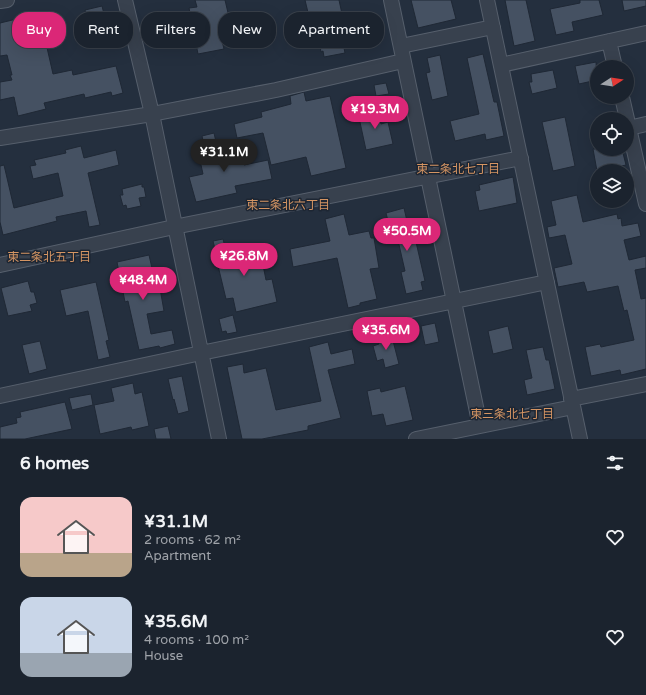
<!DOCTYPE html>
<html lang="en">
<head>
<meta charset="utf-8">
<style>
	:root { --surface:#1b232e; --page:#242b36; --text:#f1f3f6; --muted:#a0a4aa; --line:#39404a; --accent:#db2777 }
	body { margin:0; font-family:"Varela Round","Noto Sans JP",sans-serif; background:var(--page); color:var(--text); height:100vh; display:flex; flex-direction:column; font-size:15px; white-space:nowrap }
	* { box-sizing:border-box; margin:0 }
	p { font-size:13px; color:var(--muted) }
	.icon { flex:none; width:22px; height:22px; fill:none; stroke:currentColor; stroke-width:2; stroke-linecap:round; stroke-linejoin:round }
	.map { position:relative; height:439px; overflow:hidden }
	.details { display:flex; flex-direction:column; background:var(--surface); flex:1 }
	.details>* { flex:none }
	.hud { position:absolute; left:12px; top:12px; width:400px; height:36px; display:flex; gap:8px }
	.needle { width:26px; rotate:78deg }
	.controls { position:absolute; left:590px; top:60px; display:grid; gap:8px }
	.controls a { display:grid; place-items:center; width:44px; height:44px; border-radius:50%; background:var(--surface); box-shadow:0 4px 16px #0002,0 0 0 1px var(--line); font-size:20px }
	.price { position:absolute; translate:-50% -34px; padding:0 9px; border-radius:14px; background:var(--accent); color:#fff; font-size:13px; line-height:26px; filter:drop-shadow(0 1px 2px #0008) }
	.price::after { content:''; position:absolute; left:50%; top:24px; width:12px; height:9px; margin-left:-6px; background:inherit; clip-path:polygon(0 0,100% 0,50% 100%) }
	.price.active { background:#222; color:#fff }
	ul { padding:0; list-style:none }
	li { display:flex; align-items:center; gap:12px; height:100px; padding:0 20px }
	li span { display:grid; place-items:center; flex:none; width:112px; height:80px; border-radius:12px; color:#555 }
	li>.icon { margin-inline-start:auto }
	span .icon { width:48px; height:48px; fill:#fffc; stroke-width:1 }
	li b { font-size:17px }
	h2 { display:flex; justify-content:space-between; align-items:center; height:48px; padding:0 20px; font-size:17px }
	.tag { padding:0 14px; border-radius:16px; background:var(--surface); box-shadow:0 4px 16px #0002,0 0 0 1px var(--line); font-size:14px; line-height:36px }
	.tag.active { background:var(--accent); color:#fff }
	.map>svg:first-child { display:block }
	.building { fill:#455162; stroke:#1f2835 }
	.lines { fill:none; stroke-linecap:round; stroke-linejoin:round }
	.minor-casing { stroke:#565f6c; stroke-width:16 }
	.minor { stroke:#38414e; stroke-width:14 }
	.labels { text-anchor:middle; stroke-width:3; stroke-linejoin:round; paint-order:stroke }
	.neighbourhood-label { font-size:12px; fill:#d59563; stroke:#1d2633 }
</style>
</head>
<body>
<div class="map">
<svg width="646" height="439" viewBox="0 0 646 439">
	<rect width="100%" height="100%" fill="#242f3e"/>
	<path class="building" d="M195 0H225L233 34 221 37 224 49 198 54 189 8 197 7Z
		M305 0H339L344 23 347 22 350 37 342 38 345 53 324 57 323 51 321 52 320 46 318 47 317 42H315Z
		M411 0H451L456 19 418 28Z
		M505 0H526L535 41 514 46Z
		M580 0H599L603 15 572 22 574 31 556 35 550 9 580 3Z
		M622 0H646V6L624 11Z
		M102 6 109 34 91 38 85 10Z
		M29 16 33 32 43 30 53 74 72 70 73 75 116 66 123 93 112 96 111 92 85 98 84 94 44 103 46 109 18 116 14 97 0 100V82L12 80 10 75H12L7 55 0 56V23Z
		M483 54 494 102H497L504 136 486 140 485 134 455 141 450 121 479 114 467 58Z
		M440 55 448 96 432 100 426 73 430 72 427 58Z
		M596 62 597 80 579 84 575 66Z
		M553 70 557 88 532 94 529 82H532L531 74Z
		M386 83 389 94 376 96 374 85Z
		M304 92 306 101 330 96 346 168 311 176 306 157 271 165 263 133 237 138 234 124 262 117 261 112 291 104 290 96Z
		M378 109 381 124 388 122 393 144 366 150 358 113Z
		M565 117 575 166 553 171 542 122Z
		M214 133 221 164 243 159 244 165 268 160 272 179 235 186 237 193 196 202 189 177 203 174 197 147 204 145 202 136Z
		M81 146 84 158 116 150 119 165 88 173 100 225 89 227 86 211 56 217 57 221 3 235 0 222V166L4 165 14 208 63 196 58 173 33 179 30 166 36 165 34 160 66 153 65 150Z
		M593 149H622L626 165 609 169V171H597Z
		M513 177 517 203 479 211 475 191 480 190 479 185Z
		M142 184V187H144L146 197 139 198 141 206 127 209 126 205 123 206 120 195H123L122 189Z
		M577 195 583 222 617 214 618 219 621 218 622 226 638 223 641 236 624 240 629 260 646 256V268L635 270 641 299 646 298V369L621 375 620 370 591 376 585 347 600 344 601 347 634 340 627 310 624 311 618 286 587 292 584 282 558 287 554 268 572 264 565 235 549 238 547 227 556 225 551 201Z
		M404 208 412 243 416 242 425 281 421 282 423 290 406 294 401 272 405 271 397 236 392 237 386 213Z
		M344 214 349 235 369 231 371 238H374L379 268 370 269 377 299 360 303V305L348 308 337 258 293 267 290 249 330 241 325 219Z
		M223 239 226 251 259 245 266 280 272 279 277 302 236 312 233 298 226 299 214 249H215L213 241Z
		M149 255 154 277H158L164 311 147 314 151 334 172 330 175 344 160 348 159 346 139 350 128 301 125 302 117 262Z
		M28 281 31 292H34L37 303 30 305 32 311 8 316 1 288Z
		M96 282 109 340 106 341 110 357 98 360 88 311 66 316 60 290Z
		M233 315 237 332 227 334 226 331 222 332 219 319Z
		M435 323 439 342 425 345 421 326Z
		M508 326 513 349 493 354 488 331Z
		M391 333 399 364 385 368 383 359 377 361 373 346 379 344 377 336Z
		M40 341 47 369 29 374 22 345Z
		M328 342 331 354 352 349 355 364 328 370 341 418 308 426V430L262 439H242L227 367 243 364 244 373 266 368 276 410 321 401 309 347Z
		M543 347 546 360H549L555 389 527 395 524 380 532 378 526 350Z
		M182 376 189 411 178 414 174 399 173 400 168 379Z
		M133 383 135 394 142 392 149 426 132 430 131 427 100 434 94 405 114 401 111 388Z
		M405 386 413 420 386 426 383 414 372 416 367 391 380 388 381 392Z
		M91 394 93 405 72 410 69 398Z
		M65 402 72 429 25 439H0V427L17 423 16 418 21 417 20 412Z
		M168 426 171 439H156L154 429Z"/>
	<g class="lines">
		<g class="minor-casing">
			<path id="minor" d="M125 0 152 114 219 439
				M391 0 480 426
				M487 0 580 439
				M0 1 7 0
				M609 41 615 67
				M401 46 493 27
				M501 65 646 33
				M622 97 627 119
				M627 119 646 204
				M629 128 646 124
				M0 138 152 114 276 90 403 61
				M0 265 174 227 521 158
				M0 396 201 353 547 282
				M571 399 646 384
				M416 439 573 407"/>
		</g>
		<use href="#minor" class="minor"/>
	</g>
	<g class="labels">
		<g class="neighbourhood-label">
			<text x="458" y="173">東二条北七丁目</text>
			<text x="288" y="209">東二条北六丁目</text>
			<text x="49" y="261">東二条北五丁目</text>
			<text x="512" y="418">東三条北七丁目</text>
		</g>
	</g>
</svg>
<div class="controls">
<a><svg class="needle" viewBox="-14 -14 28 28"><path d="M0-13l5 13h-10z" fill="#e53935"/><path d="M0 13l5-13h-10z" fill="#a0a4aa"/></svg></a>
<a><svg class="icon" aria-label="locate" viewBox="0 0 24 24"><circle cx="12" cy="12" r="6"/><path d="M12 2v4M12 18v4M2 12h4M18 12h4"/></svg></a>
<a><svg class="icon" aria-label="layers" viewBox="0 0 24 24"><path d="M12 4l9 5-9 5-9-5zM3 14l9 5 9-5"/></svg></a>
</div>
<b class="price" style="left:375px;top:130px">¥19.3M</b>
<b class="price active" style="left:224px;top:173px">¥31.1M</b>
<b class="price" style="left:407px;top:252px">¥50.5M</b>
<b class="price" style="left:244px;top:277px">¥26.8M</b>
<b class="price" style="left:143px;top:301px">¥48.4M</b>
<b class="price" style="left:386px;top:351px">¥35.6M</b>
<div class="hud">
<a class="tag active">Buy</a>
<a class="tag">Rent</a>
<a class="tag">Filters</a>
<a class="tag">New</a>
<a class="tag">Apartment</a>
</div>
</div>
<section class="details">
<h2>6 homes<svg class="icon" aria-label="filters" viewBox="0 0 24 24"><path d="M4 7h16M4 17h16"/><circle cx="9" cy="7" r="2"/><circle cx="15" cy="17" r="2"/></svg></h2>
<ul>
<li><span style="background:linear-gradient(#f6c9c9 70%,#b9a48a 0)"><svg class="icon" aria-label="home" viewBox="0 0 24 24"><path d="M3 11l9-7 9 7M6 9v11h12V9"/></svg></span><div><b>¥31.1M</b><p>2 rooms · 62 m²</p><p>Apartment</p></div><svg class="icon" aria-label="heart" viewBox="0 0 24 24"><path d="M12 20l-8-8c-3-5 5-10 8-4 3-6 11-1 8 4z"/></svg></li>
<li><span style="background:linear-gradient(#c9d6e8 70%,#9aa5b1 0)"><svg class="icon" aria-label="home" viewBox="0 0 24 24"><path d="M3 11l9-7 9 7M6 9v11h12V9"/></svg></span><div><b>¥35.6M</b><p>4 rooms · 100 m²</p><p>House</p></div><svg class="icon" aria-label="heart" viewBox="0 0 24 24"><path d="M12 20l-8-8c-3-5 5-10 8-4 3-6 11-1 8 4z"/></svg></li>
</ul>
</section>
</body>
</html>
